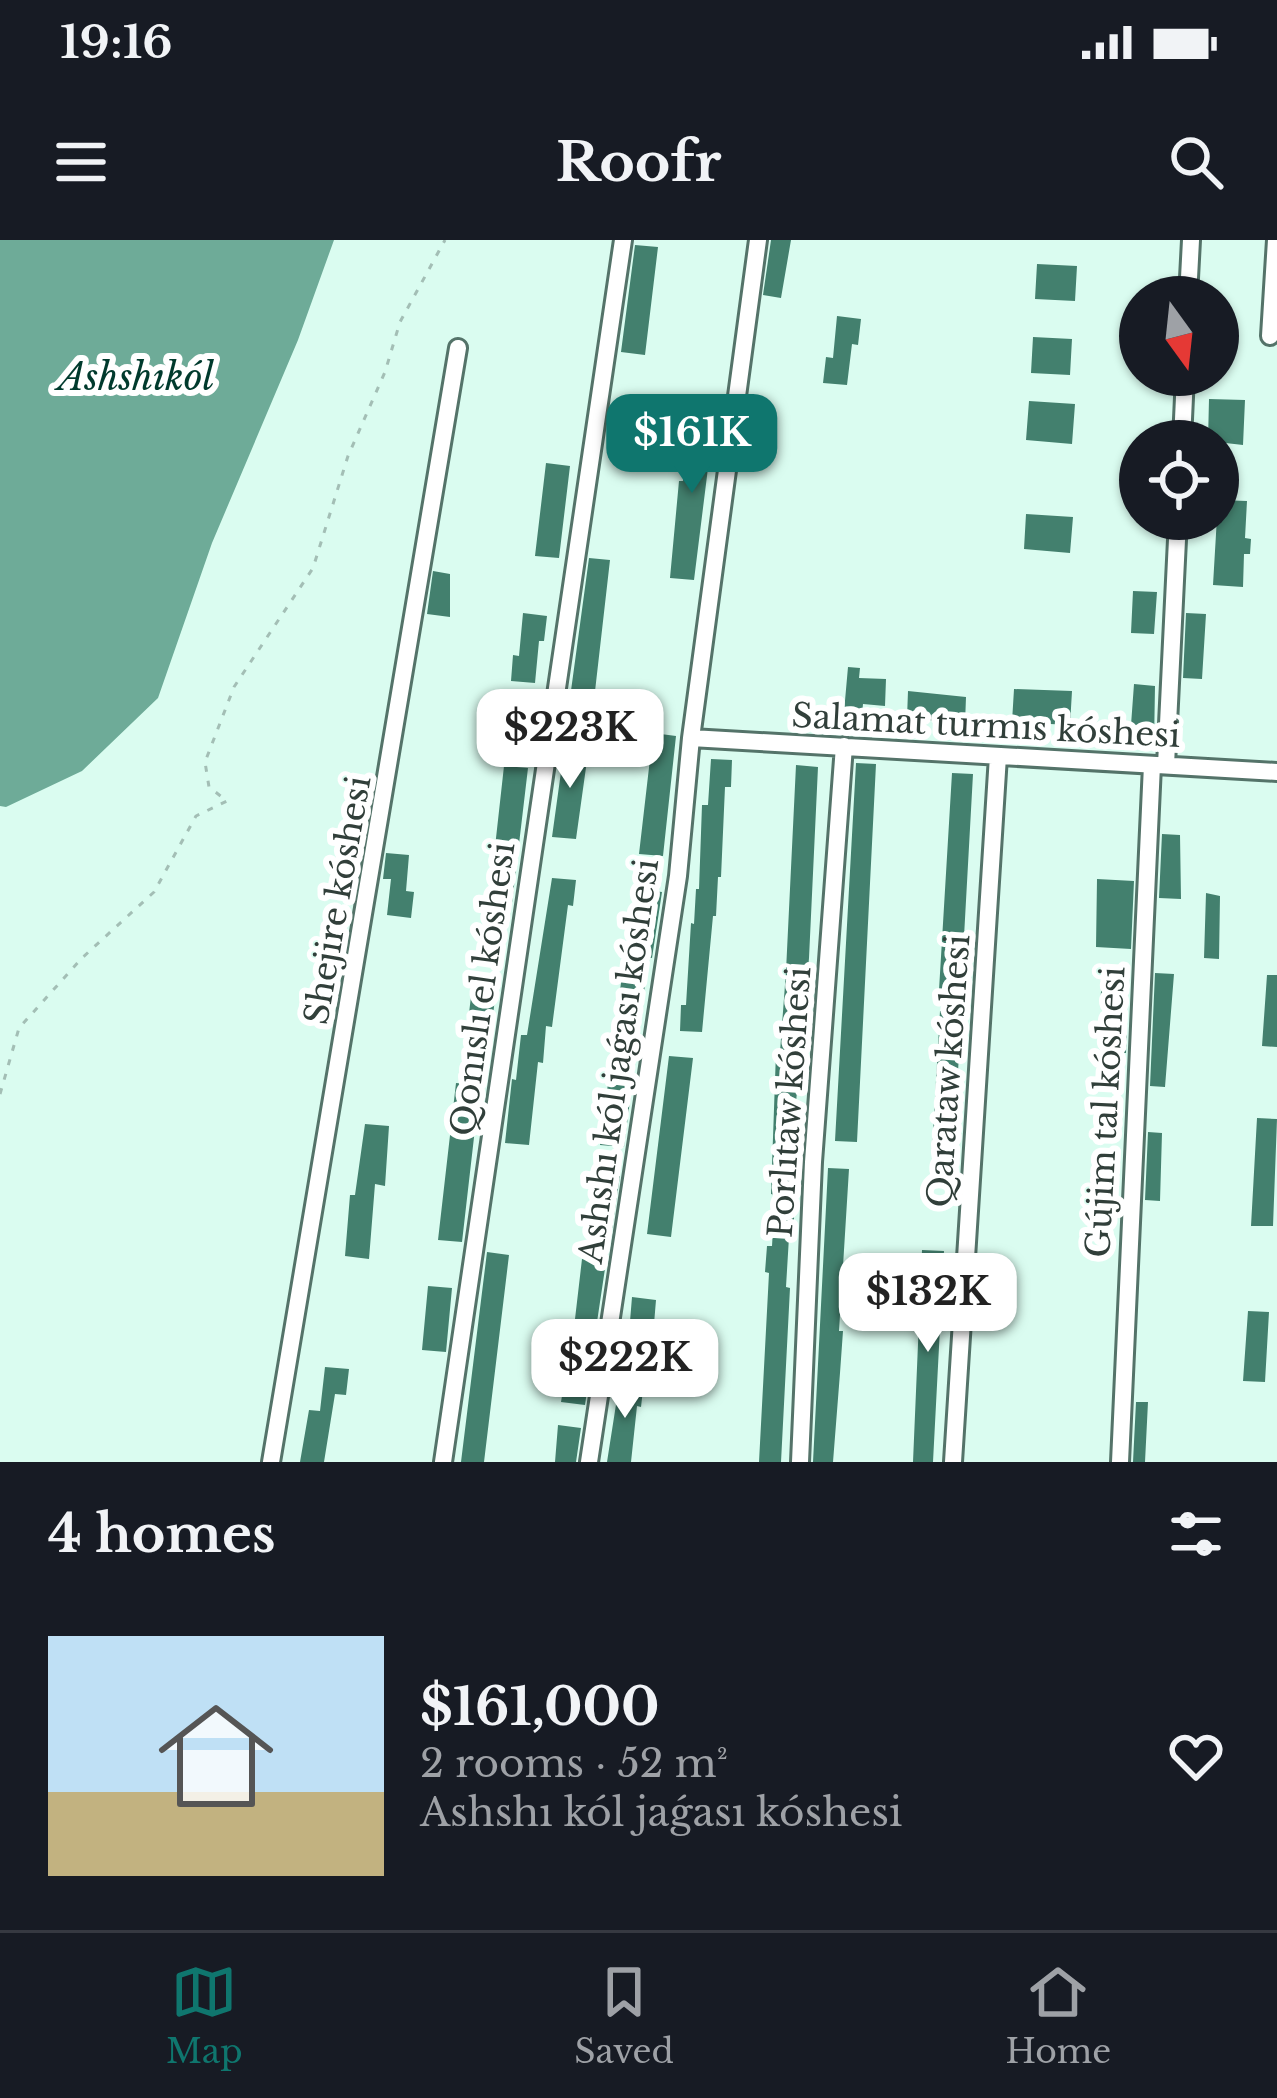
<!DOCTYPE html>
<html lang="en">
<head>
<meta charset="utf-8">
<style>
	:root { --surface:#171b24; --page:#20242c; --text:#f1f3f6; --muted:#9ea1a6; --line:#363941; --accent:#0f766e }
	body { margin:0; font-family:"Libre Baskerville",serif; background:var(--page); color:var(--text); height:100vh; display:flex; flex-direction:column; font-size:45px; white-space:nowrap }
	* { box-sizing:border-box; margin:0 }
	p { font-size:39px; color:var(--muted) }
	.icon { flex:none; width:66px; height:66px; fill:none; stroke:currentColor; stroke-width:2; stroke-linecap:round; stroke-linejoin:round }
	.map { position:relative; height:1222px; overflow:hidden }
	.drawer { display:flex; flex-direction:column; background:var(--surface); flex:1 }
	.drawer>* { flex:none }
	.needle { width:78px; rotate:165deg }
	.controls { position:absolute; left:1119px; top:36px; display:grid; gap:24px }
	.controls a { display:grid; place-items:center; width:120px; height:120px; border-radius:50%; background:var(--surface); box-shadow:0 3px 9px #0004; font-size:60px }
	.price { position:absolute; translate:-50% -102px; padding:0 27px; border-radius:24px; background:#fff; color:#222; font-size:39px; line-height:78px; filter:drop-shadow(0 3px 6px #0008) }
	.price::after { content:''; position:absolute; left:50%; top:72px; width:36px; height:27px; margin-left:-18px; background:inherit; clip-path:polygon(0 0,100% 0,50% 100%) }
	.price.active { background:var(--accent); color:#fff }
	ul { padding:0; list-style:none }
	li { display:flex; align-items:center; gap:36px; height:300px; padding:0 48px }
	li span { display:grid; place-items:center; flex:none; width:336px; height:240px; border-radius:0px; color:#555 }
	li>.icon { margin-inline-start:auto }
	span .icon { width:144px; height:144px; fill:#fffc; stroke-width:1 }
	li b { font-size:51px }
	h2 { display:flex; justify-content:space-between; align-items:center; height:144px; padding:0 48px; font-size:51px }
	.status { display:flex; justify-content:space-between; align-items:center; height:84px; padding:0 60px; background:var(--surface); direction:ltr }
	.status svg { height:33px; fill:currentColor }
	header { display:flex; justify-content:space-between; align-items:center; height:156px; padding:0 48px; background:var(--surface); font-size:54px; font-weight:700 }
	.menu { display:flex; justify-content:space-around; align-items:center; height:168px; border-top:3px solid var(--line); background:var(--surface); font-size:33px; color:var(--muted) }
	.menu a { display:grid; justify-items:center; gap:6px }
	.menu .active { color:var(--accent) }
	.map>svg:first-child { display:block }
	.water { fill:#6eab98 }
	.building { fill:#43806e }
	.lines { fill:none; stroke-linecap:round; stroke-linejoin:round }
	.minor-casing { stroke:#547369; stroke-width:22 }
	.path { stroke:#a3beb5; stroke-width:3; stroke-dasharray:6 9; stroke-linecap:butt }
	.minor { stroke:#fff; stroke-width:16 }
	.labels { text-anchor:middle; stroke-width:12; stroke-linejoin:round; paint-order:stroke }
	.street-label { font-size:33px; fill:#313f3a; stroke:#fff }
	.water-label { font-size:36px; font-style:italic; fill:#003a2d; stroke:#fff }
</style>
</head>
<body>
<div class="status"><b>19:16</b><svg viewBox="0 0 49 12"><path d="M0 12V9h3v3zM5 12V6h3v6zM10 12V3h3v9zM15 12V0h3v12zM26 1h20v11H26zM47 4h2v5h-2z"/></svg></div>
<header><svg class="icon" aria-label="menu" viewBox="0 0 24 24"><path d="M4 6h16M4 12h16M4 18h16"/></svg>Roofr<svg class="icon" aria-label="search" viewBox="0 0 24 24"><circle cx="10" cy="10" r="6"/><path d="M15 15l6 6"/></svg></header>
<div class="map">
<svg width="1277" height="1222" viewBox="0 0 1277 1222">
	<rect width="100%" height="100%" fill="#dafcf0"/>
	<path class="water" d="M0 0H334L298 100 212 303 158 458 82 531 6 567 0 566Z"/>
	<path class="building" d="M771 0H791L781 58 763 55Z
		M635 5 658 7 645 115 621 112Z
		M1037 24 1077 26 1075 61 1035 59Z
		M837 76 861 79 858 105 852 104 847 145 823 143 826 117 833 118Z
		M1033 97 1072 99 1070 135 1031 133Z
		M1209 159 1245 160 1243 205 1208 201Z
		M1029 161 1075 164 1072 204 1026 200Z
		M692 168 715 172 694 340 670 338 679 241H683Z
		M546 223 570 226 559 318 535 316Z
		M1218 260 1247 261 1245 298 1251 299 1250 314H1244L1243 347 1213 345Z
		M1026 274 1073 277 1070 313 1024 309Z
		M589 318 610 320 594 460 570 458Z
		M433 331 450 334V377L427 374Z
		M1133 351 1157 352 1154 394 1131 393Z
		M523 373 547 376 544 401H539L535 443 511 441 513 415 519 416Z
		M1186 373 1206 374 1202 439 1183 438Z
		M848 427 860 428 859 438 886 439 885 466 863 464 861 485 843 483Z
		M1134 444 1155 446 1154 505 1137 504 1138 486 1131 485Z
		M1014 449 1072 451 1070 485 1012 482Z
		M908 451 966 457 965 484 907 478Z
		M653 493 676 496 663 616 639 614Z
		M565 503 589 506 576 599 552 597Z
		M711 519 732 520 731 547H725L721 637H718L716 676H713L702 792 680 791 681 765H686L691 683 694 684 696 649H699L702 565H708Z
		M856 523 876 524 857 902 835 901Z
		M796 525 818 527 809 718 794 885V998L789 997 786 1047 790 1048 781 1222H759L769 1033 765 1032 767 1006H772L775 955 771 954 776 812H780L786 731Z
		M504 526 528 528 512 663 489 661Z
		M952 533 973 534 961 751 939 750Z
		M1162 594 1180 595 1181 659 1159 658Z
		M386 613 409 615 406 651 414 652 411 678 387 675 391 639H383Z
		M552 638 576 640 573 666 568 665 552 787 546 786 543 823 538 822 529 905 505 903 512 839 516 840 521 795H527Z
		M1097 639 1134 641 1131 709 1096 707Z
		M638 649 662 652 652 718 628 716Z
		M1206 653 1220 656 1219 719 1204 718Z
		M1155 733 1174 734 1165 847 1150 846Z
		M622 735 646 737 624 907 600 905Z
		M1267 735H1277V807L1262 806Z
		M1102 738 1123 739 1121 786H1127L1126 813 1106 812 1109 765H1100Z
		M472 748 496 750 489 809 465 807Z
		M940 771 961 773 954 912 932 910Z
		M669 816 693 818 671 997 647 994Z
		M456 843 480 845 462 1002 438 1000Z
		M1257 878 1277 879 1273 986H1251Z
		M365 884 389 886 385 946 375 944 369 1019 345 1016 350 955H355Z
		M1148 892 1162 893 1160 961 1145 960Z
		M828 928 849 929 839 1091H843L840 1133 833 1222H813Z
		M596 934 620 936 611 995 590 993Z
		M922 1010 944 1011 933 1222H913Z
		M487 1012 509 1015 506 1040 484 1222H461Z
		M582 1019 606 1022 597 1082 575 1079Z
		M428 1046 452 1048 446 1112 422 1110Z
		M632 1057 656 1060 651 1120 627 1118Z
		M1248 1071 1269 1072 1265 1142 1243 1141Z
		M571 1101 594 1103 585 1165 561 1162Z
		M325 1127 349 1129 346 1155 335 1154 324 1222H300L309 1170 320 1171Z
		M620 1139 644 1141 641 1167 637 1166 631 1222H607Z
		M1136 1162H1148L1145 1222H1133Z
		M558 1185 581 1188 576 1222H555Z"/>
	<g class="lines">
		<g class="minor-casing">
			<path id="minor" d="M1188 57 1191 0
				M1270 96 1276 0
				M1182 201 1185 135
				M691 498 1277 532
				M1166 525 1178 279
				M271 1222 458 108
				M443 1222 623 0
				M589 1222 678 636 691 498 758 0
				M800 1222 813 922 844 506
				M953 1222 998 516
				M1120 1222 1152 525"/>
		</g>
		<path class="path" d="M0 854 19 788 82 718 154 652 196 576 227 561 209 547 205 522 234 447 313 328 348 216 385 132 400 82 445 0"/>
		<use href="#minor" class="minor"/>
	</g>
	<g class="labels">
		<g class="street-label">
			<text transform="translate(986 485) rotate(3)" y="12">Salamat turmıs kóshesi</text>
			<text transform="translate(337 660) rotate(-80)" y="12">Shejire kóshesi</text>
			<text transform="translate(482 749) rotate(-82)" y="12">Qonıslı el kóshesi</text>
			<text transform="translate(618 821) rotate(-82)" y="12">Ashshı kól jaǵası kóshesi</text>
			<text transform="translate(948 831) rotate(-86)" y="12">Qarataw kóshesi</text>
			<text transform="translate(789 862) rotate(-86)" y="12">Porlıtaw kóshesi</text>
			<text transform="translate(1105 872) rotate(-87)" y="12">Gújim tal kóshesi</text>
		</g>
		<g class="water-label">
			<text x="136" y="150">Ashshıkól</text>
		</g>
	</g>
</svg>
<div class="controls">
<a><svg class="needle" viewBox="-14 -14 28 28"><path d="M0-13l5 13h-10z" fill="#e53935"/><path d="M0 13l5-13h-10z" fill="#9ea1a6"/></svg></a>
<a><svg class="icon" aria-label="locate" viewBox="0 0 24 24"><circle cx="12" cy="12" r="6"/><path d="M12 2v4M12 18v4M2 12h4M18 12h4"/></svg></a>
</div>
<b class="price active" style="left:692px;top:256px">$161K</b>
<b class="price" style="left:570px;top:551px">$223K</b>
<b class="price" style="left:928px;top:1115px">$132K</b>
<b class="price" style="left:625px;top:1181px">$222K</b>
</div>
<section class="drawer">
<h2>4 homes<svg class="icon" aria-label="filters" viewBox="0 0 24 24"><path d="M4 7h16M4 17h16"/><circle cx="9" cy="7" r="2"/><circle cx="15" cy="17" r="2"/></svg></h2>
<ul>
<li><span style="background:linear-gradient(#bfe0f5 65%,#c2b280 0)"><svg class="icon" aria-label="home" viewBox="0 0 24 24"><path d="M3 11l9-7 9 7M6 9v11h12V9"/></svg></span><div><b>$161,000</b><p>2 rooms · 52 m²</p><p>Ashshı kól jaǵası kóshesi</p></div><svg class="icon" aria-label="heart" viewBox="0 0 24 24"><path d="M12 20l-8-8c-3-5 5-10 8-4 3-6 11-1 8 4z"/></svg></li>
</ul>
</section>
<nav class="menu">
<a class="active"><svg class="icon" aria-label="map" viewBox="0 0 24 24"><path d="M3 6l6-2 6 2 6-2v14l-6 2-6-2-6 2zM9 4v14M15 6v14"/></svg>Map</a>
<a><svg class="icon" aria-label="saved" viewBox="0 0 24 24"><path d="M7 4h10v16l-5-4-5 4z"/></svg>Saved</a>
<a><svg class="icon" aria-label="home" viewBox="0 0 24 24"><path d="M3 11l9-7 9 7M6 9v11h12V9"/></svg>Home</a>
</nav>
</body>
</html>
